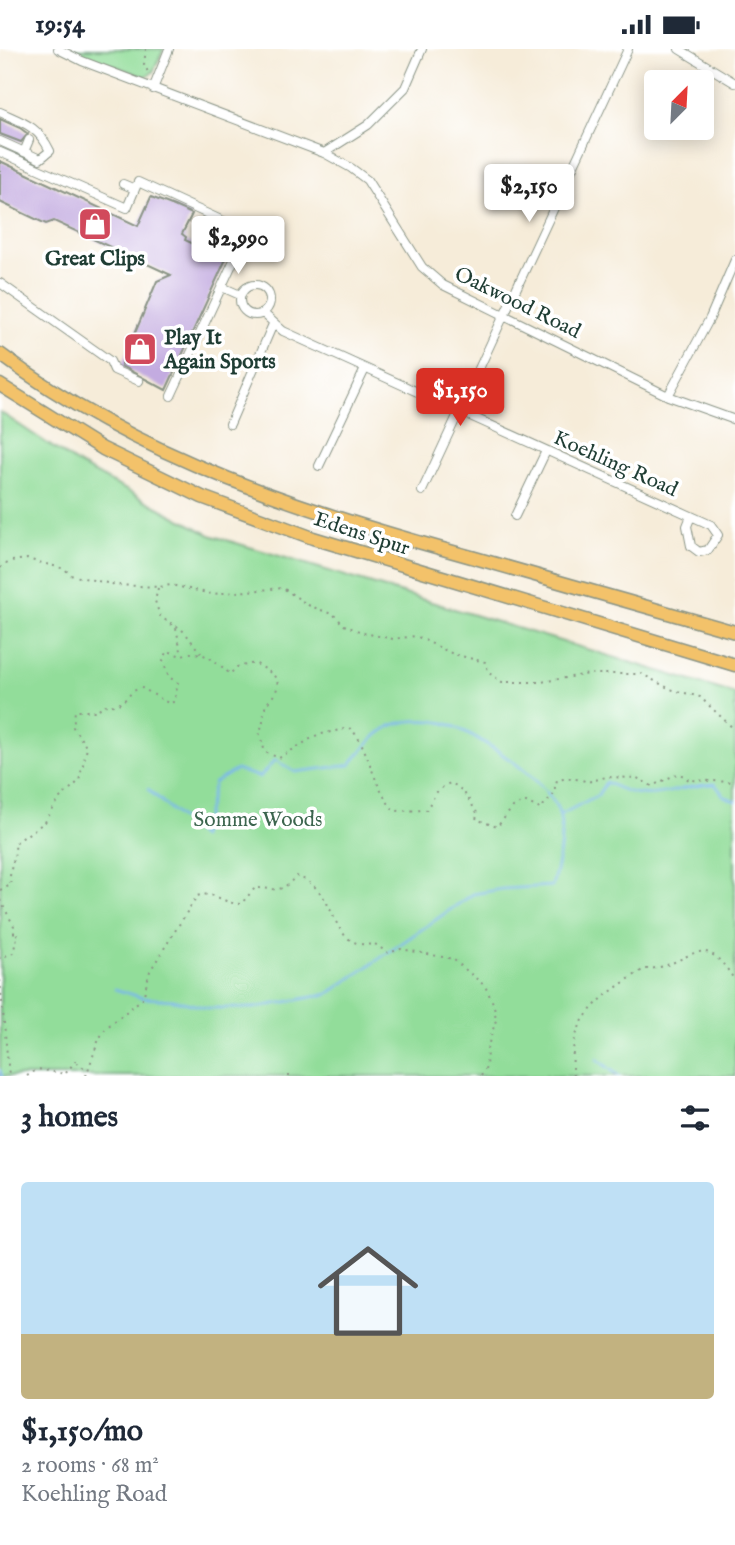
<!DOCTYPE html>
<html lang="en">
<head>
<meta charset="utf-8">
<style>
	:root { --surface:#fff; --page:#f2f2f3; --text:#1f2937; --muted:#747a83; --accent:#d93025 }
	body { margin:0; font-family:"IM FELL English",serif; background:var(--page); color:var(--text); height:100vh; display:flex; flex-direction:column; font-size:26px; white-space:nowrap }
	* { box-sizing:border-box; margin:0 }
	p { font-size:23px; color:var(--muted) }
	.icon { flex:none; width:38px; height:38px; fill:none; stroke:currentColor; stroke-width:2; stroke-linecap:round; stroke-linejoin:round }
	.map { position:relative; height:1027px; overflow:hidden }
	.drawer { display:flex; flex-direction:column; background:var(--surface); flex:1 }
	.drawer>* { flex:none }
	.needle { width:46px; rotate:24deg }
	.controls { position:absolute; left:644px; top:21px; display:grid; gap:14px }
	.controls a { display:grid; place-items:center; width:70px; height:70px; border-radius:7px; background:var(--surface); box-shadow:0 4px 18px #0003; font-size:35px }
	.price { position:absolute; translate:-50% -60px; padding:0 16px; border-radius:7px; background:#fff; color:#222; font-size:23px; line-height:46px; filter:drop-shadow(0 2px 4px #0008) }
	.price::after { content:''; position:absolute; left:50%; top:42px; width:21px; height:16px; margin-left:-10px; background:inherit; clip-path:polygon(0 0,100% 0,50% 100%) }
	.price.current { background:var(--accent); color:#fff }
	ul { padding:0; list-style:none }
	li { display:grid; align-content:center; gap:14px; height:371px; padding:0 21px }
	li span { display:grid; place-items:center; height:217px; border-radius:7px; color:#555 }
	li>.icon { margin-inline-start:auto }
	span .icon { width:126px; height:126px; fill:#fffc; stroke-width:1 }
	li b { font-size:30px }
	h2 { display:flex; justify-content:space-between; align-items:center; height:84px; padding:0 21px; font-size:30px }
	.status { display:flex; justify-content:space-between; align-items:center; height:49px; padding:0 35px; background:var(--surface); direction:ltr }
	.status svg { height:19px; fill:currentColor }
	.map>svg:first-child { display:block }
	.green { fill:#92dd9a; stroke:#588d67; stroke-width:2 }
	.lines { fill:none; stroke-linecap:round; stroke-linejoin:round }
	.stream { stroke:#79b5eb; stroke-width:2.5 }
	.building { fill:#c3abe0 }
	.minor-casing { stroke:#8a9486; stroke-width:10 }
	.highway-casing { stroke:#8a9486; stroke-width:15 }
	.path { stroke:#8a9486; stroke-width:2; stroke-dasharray:2 5; stroke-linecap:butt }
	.minor { stroke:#fff; stroke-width:8 }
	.highway { stroke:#f3c26a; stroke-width:12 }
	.labels { text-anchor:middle; stroke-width:7; stroke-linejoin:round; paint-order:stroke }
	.poi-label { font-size:21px; font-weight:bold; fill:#1f3d34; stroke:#fff }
	.street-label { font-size:21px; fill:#1f3d34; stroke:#fff }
	.park-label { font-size:21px; fill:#3c654e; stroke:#fff }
</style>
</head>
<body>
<div class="status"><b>19:54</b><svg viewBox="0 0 49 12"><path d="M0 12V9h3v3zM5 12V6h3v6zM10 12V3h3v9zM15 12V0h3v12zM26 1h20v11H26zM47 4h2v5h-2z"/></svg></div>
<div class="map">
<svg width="735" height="1027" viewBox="0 0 735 1027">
	<rect width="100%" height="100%" fill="#fff"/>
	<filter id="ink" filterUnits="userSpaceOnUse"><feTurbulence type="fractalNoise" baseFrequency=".0143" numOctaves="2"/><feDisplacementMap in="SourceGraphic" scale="14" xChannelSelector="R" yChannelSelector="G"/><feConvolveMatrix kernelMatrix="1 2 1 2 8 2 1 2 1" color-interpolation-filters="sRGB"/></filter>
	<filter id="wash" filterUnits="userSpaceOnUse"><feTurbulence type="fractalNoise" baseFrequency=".00686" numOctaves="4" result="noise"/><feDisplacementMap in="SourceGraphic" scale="28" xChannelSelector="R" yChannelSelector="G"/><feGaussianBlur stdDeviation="1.57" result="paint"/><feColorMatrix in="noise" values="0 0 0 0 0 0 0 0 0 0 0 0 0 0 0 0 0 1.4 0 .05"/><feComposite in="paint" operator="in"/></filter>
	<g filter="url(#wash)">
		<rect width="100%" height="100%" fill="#f6ecd9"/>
		<path class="green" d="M70 0H164L153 23 144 28Z
			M0 363 81 417 210 486 735 645V1027H0Z"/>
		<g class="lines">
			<path class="stream" d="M560 766 598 746 606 733C651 759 671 737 715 735L724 747 735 752
				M115 940 143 949 174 951 208 959H254L328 945 473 845 502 840 552 837C558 816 564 790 560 768 554 734 482 689 451 676 434 670 410 670 393 676 375 683 362 702 350 716L295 723 275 711 260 728 236 721 214 734 201 788 148 740
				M597 1010 619 1027
				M0 1021 2 1027"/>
		</g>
		<g id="blocks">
			<path class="building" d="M0 70 20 79 28 85 21 93 0 85Z
				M0 112 138 177 151 148 174 157 192 165 182 185 186 188 185 191 226 210 166 341 121 317 157 232 171 226 54 172 46 175 0 153Z"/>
		</g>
	</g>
	<g filter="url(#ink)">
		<use href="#blocks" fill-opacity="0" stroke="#8a9486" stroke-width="2"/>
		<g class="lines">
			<g class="minor-casing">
				<path id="minor" d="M58 0 82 12 324 104 351 119 367 131 422 218 443 236 668 347 735 371
					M679 0 735 34
					M153 40 169 0
					M0 63C24 74 38 77 50 102L40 110 0 92
					M0 103 127 159 138 133 247 183 171 347
					M24 103 29 91
					M324 104 368 76 405 39 422 0
					M123 135 135 140
					M0 234 110 312 114 321 139 332
					M240 251a15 15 0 1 1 30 0a15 15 0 1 1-30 0Z
					M222 238 240 246
					M263 264 283 282 711 476 718 486 708 501 699 503 691 497 687 477 691 467
					M668 347 710 269 735 211
					M230 375 273 275
					M319 417 365 320
					M422 442 628 0
					M515 467 546 402"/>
			</g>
			<g class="highway-casing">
				<path id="highway" d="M0 305C141 411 308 463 475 509 561 534 648 558 735 583
					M0 336 103 400 202 448 313 489 735 616"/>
			</g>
			<path class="path" d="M146 0 144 15 149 25
				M0 519 11 512 27 510 65 520 70 526 116 536 159 538 171 536 212 545 283 539 308 556 334 566 344 576 364 584 393 590 416 587 453 605 485 613 489 624 502 633H541L589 625H642L670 640 700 648 735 681
				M158 539 155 552 160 567 176 579 182 606
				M170 574C187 580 190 593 202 605
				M0 841 11 836C7 821 17 810 15 794L45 773 60 749 79 732 87 699 73 678 75 662H96L104 656C120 658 124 652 133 642L142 639 168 654 174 653 178 634 169 628 163 611 168 602 181 607C199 597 217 613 230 625L237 618 255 614C269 623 286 629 273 647 272 649 266 655 266 656 262 666 265 674 259 683L265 703 279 709 317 686 349 679C369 693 371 738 395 762L426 761 438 741 450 734C465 739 469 753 478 765L476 770 497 778 513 758 526 753 540 760 553 746 557 731C569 729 579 729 587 733L606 728 637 729 652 737 679 724 689 731 735 733
				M0 851 14 877V887L18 885 13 904 0 909
				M0 931 9 1027
				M27 1027 38 1020 65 1025 77 1010 78 1016 88 1020
				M86 1027 99 990 106 979 143 949 150 922 197 847C214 841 223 855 241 855L255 839C278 839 279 846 296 827 343 842 325 902 375 895L388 904 401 900 453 910 485 937 494 956 496 971 487 1000 486 1019 481 1027
				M288 1027H292
				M328 1027H345
				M574 1027C565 969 601 948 644 920 690 920 700 874 735 932"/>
			<use href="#minor" class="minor"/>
			<use href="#highway" class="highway"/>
		</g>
	</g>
	<defs>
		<g id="shop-square" transform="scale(1.75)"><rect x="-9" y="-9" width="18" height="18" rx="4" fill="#d1495b" stroke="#fff"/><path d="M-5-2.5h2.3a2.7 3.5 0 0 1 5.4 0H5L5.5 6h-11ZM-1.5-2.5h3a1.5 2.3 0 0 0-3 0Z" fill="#fff"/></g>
	</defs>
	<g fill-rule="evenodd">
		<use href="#shop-square" x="95" y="175"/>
		<use href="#shop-square" x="140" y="300"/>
	</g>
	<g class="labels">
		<g class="poi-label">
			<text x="95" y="216">Great Clips</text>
			<text x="164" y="295" text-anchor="start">Play It<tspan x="164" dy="24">Again Sports</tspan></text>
		</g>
		<g class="street-label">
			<text transform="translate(518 253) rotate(26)" y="7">Oakwood Road</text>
			<text transform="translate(616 414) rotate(24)" y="7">Koehling Road</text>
			<text transform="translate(362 484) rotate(18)" y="7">Edens Spur</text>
		</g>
		<g class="park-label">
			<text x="258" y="777">Somme Woods</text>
		</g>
	</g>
</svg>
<div class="controls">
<a><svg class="needle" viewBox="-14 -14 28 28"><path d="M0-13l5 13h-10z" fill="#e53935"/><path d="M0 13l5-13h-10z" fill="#747a83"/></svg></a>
</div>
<b class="price" style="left:529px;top:175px">$2,150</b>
<b class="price" style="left:238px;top:227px">$2,990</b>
<b class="price current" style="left:460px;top:379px">$1,150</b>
</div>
<section class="drawer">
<h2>3 homes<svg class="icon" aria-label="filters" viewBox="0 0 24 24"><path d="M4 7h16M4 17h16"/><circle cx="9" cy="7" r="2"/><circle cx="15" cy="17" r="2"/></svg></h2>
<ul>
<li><span style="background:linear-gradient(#bfe0f5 70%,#c2b280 0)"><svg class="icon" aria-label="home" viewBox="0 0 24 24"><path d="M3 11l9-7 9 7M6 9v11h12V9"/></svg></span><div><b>$1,150/mo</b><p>2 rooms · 68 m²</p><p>Koehling Road</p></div></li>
</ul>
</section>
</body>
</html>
